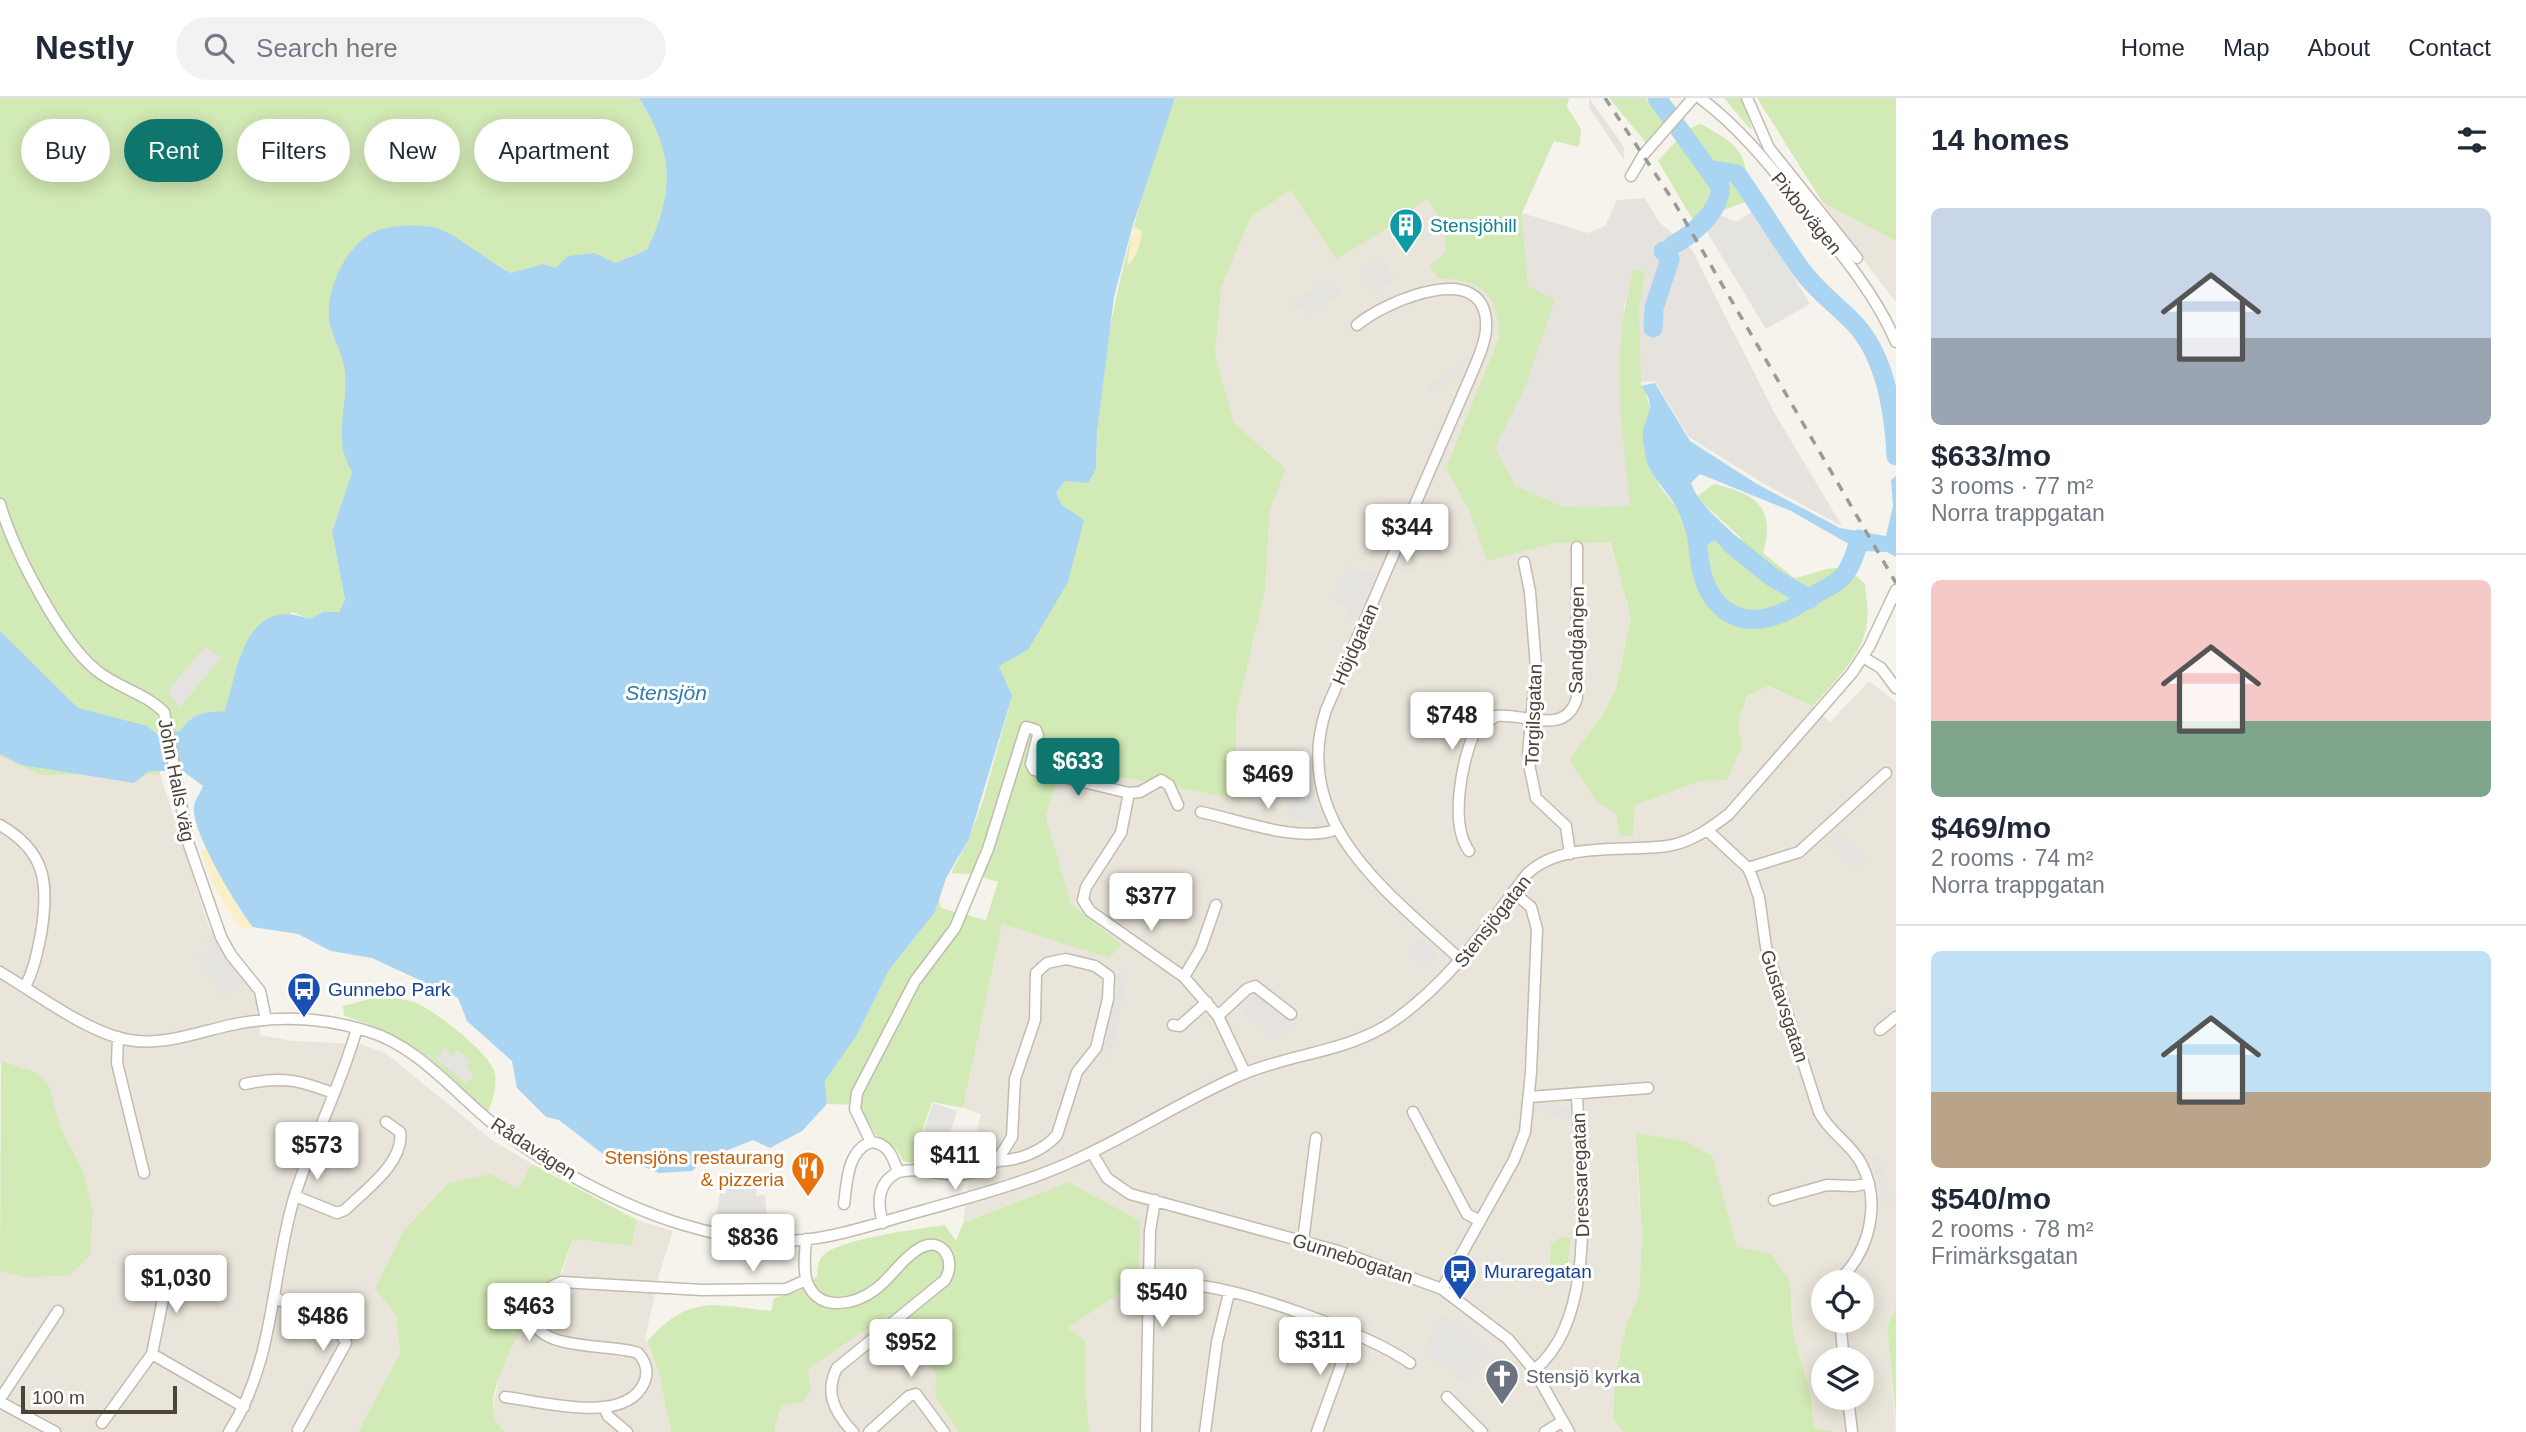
<!DOCTYPE html>
<html lang="en">
<head>
<meta charset="utf-8">
<style>
	:root { --surface:#fff; --page:#f2f2f3; --text:#1f2937; --muted:#747a83; --line:#e0e1e3; --accent:#0f766e }
	body { margin:0; font-family:Arial,sans-serif; background:var(--page); color:var(--text); height:100vh; display:flex; flex-direction:column; font-size:26px; white-space:nowrap }
	* { box-sizing:border-box; margin:0 }
	p { font-size:23px; color:var(--muted) }
	.icon { flex:none; width:38px; height:38px; fill:none; stroke:currentColor; stroke-width:2; stroke-linecap:round; stroke-linejoin:round }
	.map { position:relative; flex:1; overflow:hidden }
	.sheet { display:flex; flex-direction:column; background:var(--surface); width:630px }
	.sheet>* { flex:none }
	.top-card { position:absolute; left:21px; top:21px; width:665px; height:63px; display:flex; gap:14px }
	.fabs { position:absolute; left:1811px; top:1172px; display:grid; gap:14px }
	.fabs a { display:grid; place-items:center; width:63px; height:63px; border-radius:50%; background:var(--surface); box-shadow:0 4px 18px #0003; font-size:35px }
	.scale { position:absolute; left:21px; bottom:18px; width:156px; box-sizing:border-box; padding-left:7px; border:4px solid #4b4439; border-top:0; font-size:19px; line-height:24px; white-space:nowrap; color:#4b4439; -webkit-text-stroke:5px #fff; paint-order:stroke }
	.price { position:absolute; translate:-50% -60px; padding:0 16px; border-radius:7px; background:#fff; color:#222; font-size:23px; line-height:46px; filter:drop-shadow(0 2px 4px #0008) }
	.price::after { content:''; position:absolute; left:50%; top:42px; width:21px; height:16px; margin-left:-10px; background:inherit; clip-path:polygon(0 0,100% 0,50% 100%) }
	.price.on { background:var(--accent); color:#fff }
	ul { padding:0; list-style:none }
	li { display:grid; align-content:center; gap:14px; height:371px; padding:0 35px }
	li+li { border-top:2px solid var(--line) }
	li span { display:grid; place-items:center; height:217px; border-radius:10px; color:#555 }
	li>.icon { margin-inline-start:auto }
	span .icon { width:126px; height:126px; fill:#fffc; stroke-width:1 }
	li b { font-size:30px }
	h2 { display:flex; justify-content:space-between; align-items:center; height:84px; padding:0 35px; font-size:30px }
	.tag { padding:0 24px; border-radius:32px; background:var(--surface); box-shadow:0 4px 18px #0003; font-size:24px; line-height:63px }
	.tag.on { background:var(--accent); color:#fff }
	header { display:flex; align-items:center; gap:42px; box-sizing:border-box; height:98px; padding:0 35px; background:var(--surface); border-bottom:2px solid var(--line) }
	header strong { font-size:33px }
	nav { display:flex; gap:38px; margin-inline-start:auto; font-size:24px }
	.search { width:490px; height:63px; background:var(--page); display:flex; align-items:center; gap:18px; box-sizing:border-box; padding:0 24px; border-radius:38px; color:var(--muted); font-size:26px }
	main { display:flex; flex:1; min-height:0 }
	.map>svg:first-child { display:block }
	.residential { fill:#eae5da; fill-rule:evenodd }
	.industrial { fill:#e6e2dd }
	.green { fill:#d2eab5; fill-rule:evenodd }
	.sand { fill:#f9efc9 }
	.parking { fill:#e5e3e0 }
	.water { fill:#a9d4f2 }
	.lines { fill:none; stroke-linecap:round; stroke-linejoin:round }
	.river { stroke:#a9d4f2; stroke-width:19 }
	.minor-casing { stroke:#c2bbae; stroke-width:13 }
	.minor { stroke:#fff; stroke-width:10 }
	.rail { stroke:#9a9a9a; stroke-width:3.5; stroke-dasharray:9 9; stroke-linecap:butt }
	.labels { text-anchor:middle; stroke-width:6; stroke-linejoin:round; paint-order:stroke }
	.street-label { font-size:19px; fill:#4b4439; stroke:#fff }
	.culture-label { font-size:19px; fill:#0d838f; stroke:#fff; text-anchor:start }
	.transit-label { font-size:19px; fill:#164399; stroke:#fff; text-anchor:start }
	.food-label { font-size:19px; fill:#c56008; stroke:#fff; text-anchor:end }
	.worship-label { font-size:19px; fill:#5b616d; stroke:#fff; text-anchor:start }
	.water-label { font-size:21px; font-style:italic; fill:#2e7ab2; stroke:#fff }
</style>
</head>
<body>
<header>
<strong>Nestly</strong>
<div class="search"><svg class="icon" aria-label="search" viewBox="0 0 24 24"><circle cx="10" cy="10" r="6"/><path d="M15 15l6 6"/></svg>Search here</div>
<nav><a>Home</a><a>Map</a><a>About</a><a>Contact</a></nav>
</header>
<main>
<div class="map">
<svg width="1896" height="1334" viewBox="0 0 1896 1334">
	<rect width="100%" height="100%" fill="#f6f3ec"/>
	<path class="residential" d="M1291 92 1410 111 1427 101 1443 127 1446 154 1429 168 1438 180 1469 182 1488 195 1498 216 1499 239 1446 370 1469 413 1488 462 1556 445 1609 443 1631 519 1617 586 1602 618 1570 662 1598 705 1617 716 1633 738 1635 707 1701 683 1727 681 1742 649 1738 627 1747 599 1767 588 1813 608 1830 624 1869 583 1896 604V1210L1887 1228 1896 1334H1837L1815 1330 1810 1294 1793 1235 1790 1182 1771 1156 1737 1150 1712 1058 1637 1067 1642 1139 1639 1197 1627 1225 1615 1278 1613 1322 1624 1334H776L774 1329 782 1308 802 1304 808 1271 889 1216 1139 1123 1069 1084 963 1125 972 1051 981 1016 963 1010 1002 825 1109 860 1122 847 1071 806 1046 719 1061 668 1237 701 1236 617 1265 493 1270 412 1286 371 1234 325 1215 255 1218 209 1221 190 1251 119ZM1824 1185H1862V1223H1824ZM1824 1262H1862V1300H1824Z
		M1823 105 1896 143V204L1874 176Z
		M0 658 41 677 160 676 209 829 249 886 256 904 260 937 292 943 361 946 387 956 492 1042 532 1066 518 1091 396 1217 400 1255 358 1334H0V1173L23 1179 83 1072 62 1033 48 986 35 974 0 964Z
		M637 1122 673 1133 659 1177 645 1241 660 1274 671 1334H506L498 1329 492 1318 501 1266 546 1193 563 1173 573 1141 632 1148Z"/>
	<path class="industrial" d="M1645 100 1659 124 1692 152 1775 316 1842 428 1766 387 1689 339 1655 283 1638 284 1639 214 1645 174 1635 170 1624 208 1625 361 1631 408 1565 409 1516 388 1495 350 1525 290 1528 188 1522 115 1588 135 1605 128 1617 102Z"/>
	<path class="green" d="M0 0H639C674 56 675 92 647 152L615 165 556 170 543 166 511 175 435 129 403 128 329 220C336 239 345 257 346 278 347 309 335 346 352 374L332 434 345 503 339 514H323L310 521 292 514 232 588 225 613C203 614 193 615 180 633L155 636 160 676 40 677 0 658Z
		M1175 0H1569L1567 9 1581 31 1579 49 1554 43 1522 115 1528 188 1555 202 1525 290 1495 350 1516 388 1565 409 1630 408C1621 320 1610 257 1634 170L1645 174 1639 214 1641 288 1646 295 1651 316 1643 334 1647 362 1660 389 1677 410 1690 448 1714 441 1731 457 1745 464 1753 458 1740 439 1696 399 1714 386C1756 396 1776 409 1763 455L1794 480C1827 474 1838 458 1865 486 1866 499 1869 513 1867 525 1864 556 1832 586 1813 608L1768 588 1747 598 1738 627 1742 649 1727 682 1701 683 1635 707 1633 738 1619 737 1617 716 1598 705 1569 662 1602 618 1617 587 1631 519 1610 444 1556 445 1487 463 1469 413 1446 370 1499 239C1498 193 1481 183 1438 180L1429 168 1446 153 1443 127 1427 101 1381 134 1336 161 1291 92 1251 119 1221 190 1215 255 1234 325 1286 371 1270 412 1265 493 1236 617 1237 701 1061 668 1046 719 1071 806 1122 847 1109 860 1002 826 963 1010 932 1004 916 1052 924 1055 919 1067 903 1063 897 1052 876 1037 858 1007 827 1006 825 983 857 937 889 872 935 814 939 801 941 810 958 815 971 776 951 775 969 741 984 699 1012 598 999 568 1028 552 1062 407 1056 395 1065 383 1096 371C1099 237 1131 126 1175 0ZM979 778 998 784 986 822 966 817Z
		M1609 0H1645L1666 22 1647 46Z
		M1724 0H1743L1752 31H1750Z
		M1757 0H1896V143L1823 105Z
		M1701 26C1742 49 1750 56 1745 104L1718 114 1699 132 1658 63 1687 31Z
		M381 898C393 900 408 901 419 906 438 916 491 955 495 976 497 988 493 1002 488 1013 442 972 405 935 344 918L343 908Z
		M1 963 35 974 48 986 62 1033 83 1072 93 1113 90 1157 69 1178 23 1179 0 1173Z
		M1636 1035 1685 1043 1712 1058 1737 1149 1771 1156 1790 1182 1793 1235 1810 1294 1815 1330 1837 1334H1624L1613 1322 1615 1278 1627 1225 1639 1197 1642 1139Z
		M532 1066 637 1122 632 1148 573 1141 555 1190 546 1194C529 1220 466 1310 506 1334H358L400 1255 396 1217 375 1190 404 1132 449 1085 490 1076 518 1091Z
		M1069 1084 1140 1123 1139 1183 1067 1230 1085 1242V1283L1089 1334H959L935 1298 936 1276 889 1216 808 1271 811 1292 802 1304 782 1308 774 1329 776 1334H671L659 1274 647 1244C689 1195 714 1207 771 1213L774 1200 800 1193 817 1178C818 1168 818 1160 827 1154 849 1140 918 1131 945 1127L956 1143 963 1125Z
		M1561 1139 1571 1140 1567 1170 1550 1168 1551 1146Z
		M1896 1210V1322L1887 1228Z"/>
	<path class="sand" d="M1133 129 1142 133C1140 148 1138 157 1127 168Z
		M205 749 238 810 253 829 241 831 215 791 201 755Z"/>
	<path class="parking" d="M1589 0 1624 49V62L1589 9Z
		M1753 113 1810 206 1766 231 1704 129 1718 116 1736 124Z
		M1382 158 1395 182 1372 195 1359 171Z
		M1331 180 1341 196 1309 216 1303 207 1296 211 1292 204Z
		M1458 267 1463 274 1430 295 1426 288Z
		M1349 467 1367 476 1369 472 1376 476 1353 521 1346 518 1349 510 1332 501Z
		M205 548 221 560 179 610 168 593Z
		M1307 672 1323 729 1316 732 1310 718 1291 725 1281 686 1300 683 1299 674Z
		M1839 731 1867 760 1855 771 1828 742Z
		M1420 839 1438 857 1425 870 1407 852Z
		M212 840 244 885 224 899 197 861 210 852 205 845Z
		M1120 869 1128 870 1111 960 1103 958Z
		M1258 895 1281 913 1276 920 1281 923 1286 917 1296 926 1277 944 1242 914Z
		M445 950 453 958 458 952 471 963 466 969 474 977 467 986 436 961Z
		M1539 1003 1575 1013 1574 1024 1535 1012Z
		M933 1005 957 1013 942 1060 918 1052Z
		M1879 1057 1892 1104 1884 1106 1871 1059Z
		M727 1087 757 1088 756 1098 765 1097 768 1129 715 1124 720 1095 726 1096Z
		M1443 1216 1475 1239 1491 1256 1461 1284 1423 1250Z"/>
	<path class="water" d="M639 0H1175L1132 130 1114 199 1097 335 1096 371 1088 385 1065 383 1056 395 1062 407 1084 422 1068 484 1028 552 999 568 1012 598 969 741 946 780 935 814 889 872 857 937 825 983 827 1006 802 1033 770 1050 753 1042 705 1061 692 1073 659 1075 614 1057 603 1056 559 1022 546 1019 517 990 512 963 467 923 458 900 372 860 331 853 298 836 253 829C237 809 191 733 194 709 194 703 201 694 203 688L183 673H149L134 685 22 667 0 656V533L78 610 147 628 157 636 180 633C193 615 203 614 225 613 238 569 245 497 310 521L323 514H339L345 502 332 434 352 374C332 341 348 311 345 275 344 256 330 237 329 219 327 189 344 153 370 136 384 127 416 126 433 129 451 132 490 165 511 175L543 166 556 170 568 158 594 155 615 165 647 152C675 92 674 56 639 0Z
		M1655 285 1690 343 1757 386 1840 430 1886 438 1893 408 1891 382 1896 378V459L1887 454 1861 453 1791 413 1700 376 1691 385C1700 412 1735 432 1753 458L1746 464 1731 457 1714 442 1697 455C1685 443 1685 427 1677 411 1669 393 1651 381 1646 360 1645 353 1642 340 1643 333 1647 314 1657 308 1641 288Z"/>
	<g class="lines">
		<path class="river" d="M1657 0 1720 88C1722 112 1692 137 1673 147
			M1708 71 1737 76C1760 108 1780 143 1803 174 1819 195 1839 209 1856 227 1886 261 1894 315 1896 358
			M1653 230 1654 210 1670 161 1663 153
			M1696 430C1699 457 1699 486 1718 506 1750 538 1788 514 1819 494 1828 489 1838 485 1845 476 1853 465 1856 454 1859 441
			M1731 446 1772 479 1810 501"/>
		<g class="minor-casing">
			<path id="minor" d="M1700 0C1742 31 1773 72 1806 112 1839 153 1875 195 1896 244
				M1747 0 1769 50 1857 160
				M1631 78 1644 56 1693 0
				M1357 227C1385 203 1490 158 1486 231 1485 248 1475 267 1469 282L1326 612C1289 725 1390 796 1462 863
				M0 406C13 451 60 543 96 572 116 589 145 595 164 614L188 744 221 839 231 857 260 893 266 922
				M1524 464 1530 494 1536 569 1528 656 1530 671 1536 700 1566 728 1570 756
				M1863 559 1881 570 1896 590
				M1129 695 1121 735 1086 789 1083 802 1090 813 1184 879 1218 918 1245 975
				M1201 714C1239 722 1301 746 1337 731
				M0 727C47 754 49 787 41 836 37 855 34 872 25 889
				M1707 732 1748 770 1752 779 1759 799 1766 849 1819 1014C1829 1034 1851 1046 1861 1065 1882 1105 1870 1155 1836 1185
				M1469 753C1449 725 1462 663 1475 633L1496 618C1527 615 1565 639 1577 600V449
				M1748 770 1799 754 1886 675
				M1066 861 1095 868 1109 878 1108 901 1096 950 1077 974 1057 1037C1043 1053 1018 1063 997 1063L1012 1039 1015 981 1035 922 1036 875 1047 865Z
				M0 874C37 896 88 935 129 942 164 948 198 934 231 927 277 917 322 919 367 933 416 947 453 993 491 1024 539 1064 621 1108 681 1126 710 1135 743 1142 774 1143 825 1145 876 1125 925 1112 981 1096 1036 1082 1088 1056 1140 1031 1188 1000 1241 977 1291 955 1350 954 1395 922 1451 882 1486 830 1527 776 1561 743 1623 754 1667 748 1690 745 1711 730 1729 716L1852 575 1869 549 1896 492
				M1184 879 1201 850 1216 807
				M1218 918 1247 891 1255 888 1291 916
				M1173 927 1180 928 1207 904
				M1880 932 1896 919
				M118 939 117 965 144 1075
				M245 986C282 978 299 982 333 995
				M1529 999 1648 990
				M1413 1014 1467 1116 1480 1123
				M871 1044 855 1011 857 995 915 883 955 830 988 751 1026 629 1036 632 1038 637 1031 666 1034 672 1129 695 1140 694 1161 682 1169 687 1178 707
				M1092 1055 1107 1080 1130 1096 1338 1153 1442 1191 1508 1241 1534 1272 1569 1334
				M898 1074C936 1066 954 1091 997 1063
				M295 1098 337 1115 345 1112C364 1093 405 1064 400 1034L386 1024
				M1774 1102 1827 1087 1855 1088 1869 1085
				M844 1106C847 1084 847 1053 871 1044 888 1045 893 1059 898 1074 877 1085 877 1105 883 1125
				M806 1141C805 1155 803 1172 807 1184 819 1216 856 1206 876 1191 892 1179 902 1160 920 1150 942 1138 957 1162 945 1182L837 1270C824 1295 835 1315 853 1334
				M1303 1143 1316 1040
				M1148 1186C1163 1187 1177 1186 1192 1187 1244 1191 1367 1235 1410 1265
				M1442 1191 1514 1062 1525 1034 1531 974 1537 831 1531 809 1513 794
				M274 1199 338 1232 346 1245 298 1332
				M1840 1223 1844 1262
				M152 1256 169 1171
				M1534 1272C1602 1219 1579 1072 1577 996
				M505 1299C540 1303 625 1328 644 1285 649 1274 646 1264 638 1255 613 1245 528 1255 533 1213 535 1198 549 1189 561 1184L702 1192 786 1191 806 1182
				M1447 1299 1482 1334
				M1848 1300 1852 1334
				M0 1301 58 1213
				M0 1304 55 1334
				M604 1309 608 1318 627 1334
				M102 1325 152 1256 244 1309
				M229 1334C275 1263 271 1178 294 1100 312 1042 341 988 357 930
				M869 1334 909 1298 916 1296 944 1334
				M1146 1334 1150 1133 1155 1102
				M1205 1334 1217 1244 1229 1195
				M1317 1334 1352 1237
				M1545 1334 1563 1323"/>
		</g>
		<use href="#minor" class="minor"/>
		<path class="rail" d="M1605 0 1674 104 1896 485"/>
	</g>
	<defs>
		<g id="building-pin" transform="scale(1.75)"><path d="M0 17L-7.5 6A9.5 9.5 0 1 1 7.5 6Z" fill="#0f9aa8" stroke="#fff"/><path d="M-4-6H4V6H1V3H-1V6H-4ZM-2.5-4.3h1.7v1.8h-1.7ZM.8-4.3h1.7v1.8H.8ZM-2.5-1h1.7V.8h-1.7ZM.8-1h1.7V.8H.8Z" fill="#fff"/></g>
		<g id="bus-pin" transform="scale(1.75)"><path d="M0 17L-7.5 6A9.5 9.5 0 1 1 7.5 6Z" fill="#1a4fb4" stroke="#fff"/><path d="M-5-6H5V4H4V6H2V4H-2V6H-4V4H-5ZM-3.5-4V0h7V-4ZM-3.5 1.2v1.5H-2V1.2ZM2 1.2v1.5H3.5V1.2Z" fill="#fff"/></g>
		<g id="restaurant-pin" transform="scale(1.75)"><path d="M0 17L-7.5 6A9.5 9.5 0 1 1 7.5 6Z" fill="#e8710a" stroke="#fff"/><path d="M-5-6h1v4h1v-4h1v4h1v-4h1v5L-1.5 .5V6h-2V.5L-5-1ZM5-6V6H3V1.5H1.5Q1.5-4 5-6Z" fill="#fff"/></g>
		<g id="church-pin" transform="scale(1.75)"><path d="M0 17L-7.5 6A9.5 9.5 0 1 1 7.5 6Z" fill="#6b7280" stroke="#fff"/><path d="M-1.2-6h2.4v3.5h3.3v2.4h-3.3V6h-2.4V-.1h-3.3v-2.4h3.3Z" fill="#fff"/></g>
	</defs>
	<g fill-rule="evenodd">
		<use href="#building-pin" x="1406" y="127"/>
		<use href="#bus-pin" x="304" y="891"/>
		<use href="#restaurant-pin" x="808" y="1070"/>
		<use href="#bus-pin" x="1460" y="1173"/>
		<use href="#church-pin" x="1502" y="1278"/>
	</g>
	<g class="labels">
		<g class="street-label">
			<text transform="translate(1807 115) rotate(51)" y="7">Pixbovägen</text>
			<text transform="translate(1576 542) rotate(-89)" y="7">Sandgången</text>
			<text transform="translate(1355 546) rotate(-66)" y="7">Höjdgatan</text>
			<text transform="translate(1533 617) rotate(-88)" y="7">Torgilsgatan</text>
			<text transform="translate(177 682) rotate(79)" y="7">John Halls väg</text>
			<text transform="translate(1492 823) rotate(-52)" y="7">Stensjögatan</text>
			<text transform="translate(1785 908) rotate(72)" y="7">Gustavsgatan</text>
			<text transform="translate(534 1050) rotate(33)" y="7">Rådavägen</text>
			<text transform="translate(1580 1077) rotate(-92)" y="7">Dressaregatan</text>
			<text transform="translate(1353 1160) rotate(18)" y="7">Gunnebogatan</text>
		</g>
		<g class="culture-label">
			<text x="1430" y="134">Stensjöhill</text>
		</g>
		<g class="transit-label">
			<text x="328" y="898">Gunnebo Park</text>
			<text x="1484" y="1180">Muraregatan</text>
		</g>
		<g class="food-label">
			<text x="784" y="1066">Stensjöns restaurang<tspan x="784" dy="22">&amp; pizzeria</tspan></text>
		</g>
		<g class="worship-label">
			<text x="1526" y="1285">Stensjö kyrka</text>
		</g>
		<g class="water-label">
			<text x="666" y="602">Stensjön</text>
		</g>
	</g>
</svg>
<div class="fabs">
<a><svg class="icon" aria-label="locate" viewBox="0 0 24 24"><circle cx="12" cy="12" r="6"/><path d="M12 2v4M12 18v4M2 12h4M18 12h4"/></svg></a>
<a><svg class="icon" aria-label="layers" viewBox="0 0 24 24"><path d="M12 4l9 5-9 5-9-5zM3 14l9 5 9-5"/></svg></a>
</div>
<div class="scale">100 m</div>
<b class="price" style="left:1407px;top:466px">$344</b>
<b class="price" style="left:1452px;top:654px">$748</b>
<b class="price on" style="left:1078px;top:700px">$633</b>
<b class="price" style="left:1268px;top:713px">$469</b>
<b class="price" style="left:1151px;top:835px">$377</b>
<b class="price" style="left:317px;top:1084px">$573</b>
<b class="price" style="left:955px;top:1094px">$411</b>
<b class="price" style="left:753px;top:1176px">$836</b>
<b class="price" style="left:176px;top:1217px">$1,030</b>
<b class="price" style="left:1162px;top:1231px">$540</b>
<b class="price" style="left:529px;top:1245px">$463</b>
<b class="price" style="left:323px;top:1255px">$486</b>
<b class="price" style="left:1320px;top:1279px">$311</b>
<b class="price" style="left:911px;top:1281px">$952</b>
<div class="top-card">
<a class="tag">Buy</a>
<a class="tag on">Rent</a>
<a class="tag">Filters</a>
<a class="tag">New</a>
<a class="tag">Apartment</a>
</div>
</div>
<section class="sheet">
<h2>14 homes<svg class="icon" aria-label="filters" viewBox="0 0 24 24"><path d="M4 7h16M4 17h16"/><circle cx="9" cy="7" r="2"/><circle cx="15" cy="17" r="2"/></svg></h2>
<ul>
<li><span style="background:linear-gradient(#c9d6e8 60%,#9aa5b1 0)"><svg class="icon" aria-label="home" viewBox="0 0 24 24"><path d="M3 11l9-7 9 7M6 9v11h12V9"/></svg></span><div><b>$633/mo</b><p>3 rooms · 77 m²</p><p>Norra trappgatan</p></div></li>
<li><span style="background:linear-gradient(#f6c9c9 65%,#7fa58c 0)"><svg class="icon" aria-label="home" viewBox="0 0 24 24"><path d="M3 11l9-7 9 7M6 9v11h12V9"/></svg></span><div><b>$469/mo</b><p>2 rooms · 74 m²</p><p>Norra trappgatan</p></div></li>
<li><span style="background:linear-gradient(#bfe0f5 65%,#b9a48a 0)"><svg class="icon" aria-label="home" viewBox="0 0 24 24"><path d="M3 11l9-7 9 7M6 9v11h12V9"/></svg></span><div><b>$540/mo</b><p>2 rooms · 78 m²</p><p>Frimärksgatan</p></div></li>
</ul>
</section>
</main>
</body>
</html>
